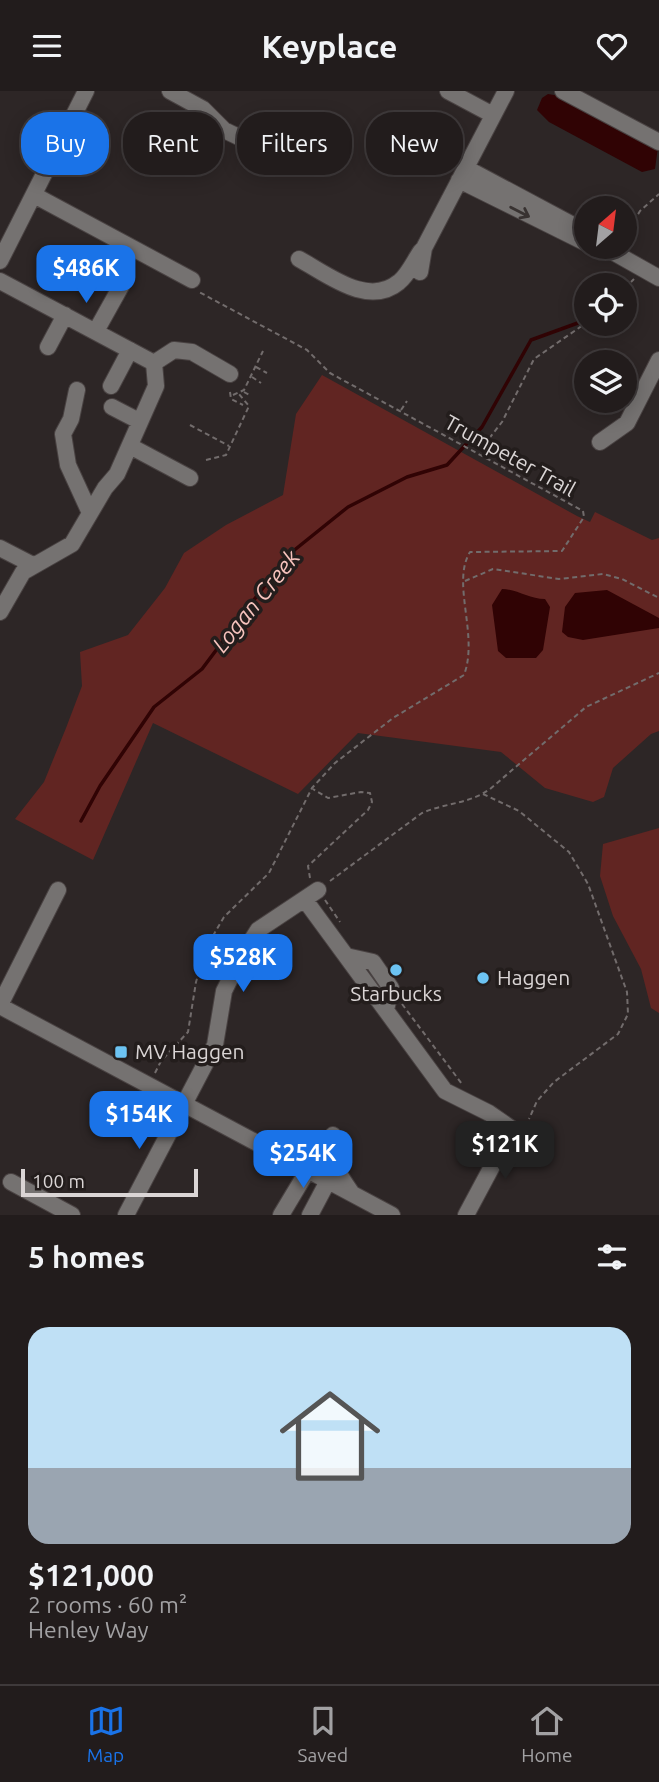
<!DOCTYPE html>
<html lang="en">
<head>
<meta charset="utf-8">
<style>
	:root { --surface:#221c1c; --page:#2a2525; --text:#f1f3f6; --muted:#a2a1a3; --line:#3f3a3b; --accent:#1a73e8 }
	body { margin:0; font-family:Ubuntu,sans-serif; background:var(--page); color:var(--text); height:100vh; display:flex; flex-direction:column; font-size:26px; white-space:nowrap }
	* { box-sizing:border-box; margin:0 }
	p { font-size:23px; color:var(--muted) }
	.icon { flex:none; width:38px; height:38px; fill:none; stroke:currentColor; stroke-width:2; stroke-linecap:round; stroke-linejoin:round }
	.map { position:relative; height:1124px; overflow:hidden }
	.details { display:flex; flex-direction:column; background:var(--surface); flex:1 }
	.details>* { flex:none }
	.banner { position:absolute; left:21px; top:21px; width:618px; height:63px; display:flex; gap:14px }
	.needle { width:46px; rotate:28deg }
	.tools { position:absolute; left:574px; top:105px; display:grid; gap:14px }
	.tools a { display:grid; place-items:center; width:63px; height:63px; border-radius:50%; background:var(--surface); box-shadow:0 4px 18px #0003,0 0 0 2px var(--line); font-size:35px }
	.scale { position:absolute; left:21px; bottom:18px; width:177px; box-sizing:border-box; padding-left:7px; border:4px solid #dad5d5; border-top:0; font-size:19px; line-height:24px; white-space:nowrap; color:#dad5d5; -webkit-text-stroke:5px #231d1c; paint-order:stroke }
	.price { position:absolute; translate:-50% -60px; padding:0 16px; border-radius:14px; background:var(--accent); color:#fff; font-size:23px; line-height:46px; filter:drop-shadow(0 2px 4px #0008) }
	.price::after { content:''; position:absolute; left:50%; top:42px; width:21px; height:16px; margin-left:-10px; background:inherit; clip-path:polygon(0 0,100% 0,50% 100%) }
	.price.selected { background:#222; color:#fff }
	ul { padding:0; list-style:none }
	li { display:grid; align-content:center; gap:14px; height:371px; padding:0 28px }
	li span { display:grid; place-items:center; height:217px; border-radius:21px; color:#555 }
	li>.icon { margin-inline-start:auto }
	span .icon { width:126px; height:126px; fill:#fffc; stroke-width:1 }
	li b { font-size:30px }
	h2 { display:flex; justify-content:space-between; align-items:center; height:84px; padding:0 28px; font-size:30px }
	.pill { padding:0 24px; border-radius:28px; background:var(--surface); box-shadow:0 4px 18px #0003,0 0 0 2px var(--line); font-size:24px; line-height:63px }
	.pill.selected { background:var(--accent); color:#fff }
	header { display:flex; justify-content:space-between; align-items:center; height:91px; padding:0 28px; background:var(--surface); font-size:32px; font-weight:600 }
	.tab-bar { display:flex; justify-content:space-around; align-items:center; height:98px; border-top:2px solid var(--line); background:var(--surface); font-size:19px; color:var(--muted) }
	.tab-bar a { display:grid; justify-items:center; gap:4px }
	.tab-bar .selected { color:var(--accent) }
	.map>svg:first-child { display:block }
	.green { fill:#612522 }
	.water { fill:#300304 }
	.lines { fill:none; stroke-linecap:round; stroke-linejoin:round }
	.stream { stroke:#300304; stroke-width:3.5 }
	.minor-casing { stroke:#494242; stroke-width:18 }
	.path { stroke:#726c6c; stroke-width:2; stroke-dasharray:5 3.5; stroke-linecap:butt }
	.minor { stroke:#757271; stroke-width:16 }
	.oneway { stroke:#383231 }
	.poi-dot { fill:#6cc3f2; stroke:#231d1c; stroke-width:2.5 }
	.labels { text-anchor:middle; stroke-width:7; stroke-linejoin:round; paint-order:stroke }
	.street-label { font-size:21px; fill:#dad5d5; stroke:#231d1c }
	.poi-label { font-size:21px; fill:#dad5d5; stroke:#231d1c; text-anchor:start }
	.water-label { font-size:23px; font-style:italic; fill:#f7c3bd; stroke:#231d1c }
</style>
</head>
<body>
<header><svg class="icon" aria-label="menu" viewBox="0 0 24 24"><path d="M4 6h16M4 12h16M4 18h16"/></svg>Keyplace<svg class="icon" aria-label="heart" viewBox="0 0 24 24"><path d="M12 20l-8-8c-3-5 5-10 8-4 3-6 11-1 8 4z"/></svg></header>
<div class="map">
<svg width="659" height="1124" viewBox="0 0 659 1124">
	<rect width="100%" height="100%" fill="#2d2626"/>
	<path class="green" d="M322 284 577 425 590 431 595 421 652 449 659 447V640L651 643 613 677 604 706 593 711 545 697 501 661 358 642 298 703 153 632 93 769 15 728 44 691 66 637 82 595 80 561 128 544 165 497 184 462 226 434 283 404 296 323Z
		M659 737V922L651 917 641 878 613 825 600 785 603 753Z"/>
	<path class="water" d="M548 3 560 5 658 56 655 78 642 81 549 31 537 19 542 7Z
		M502 498C517 498 529 508 545 508L550 516 543 559 536 567H506L498 560 492 514Z
		M607 499 659 527V537L583 549 568 546 562 541 565 516 575 502Z"/>
	<g class="lines">
		<path class="stream" d="M81 730 100 695 154 616 202 578 287 465 348 416 407 386 447 374 482 336 531 249 586 229"/>
		<g class="minor-casing">
			<path id="minor" d="M170 0 203 18 224 39 295 73
				M448 0 493 24
				M563 0 659 51
				M466 77 586 141
				M459 89 586 152
				M34 104 192 189
				M604 156 659 187
				M299 168C327 183 368 217 399 191 408 184 414 170 421 160
				M0 170 86 0
				M420 181 424 157 506 0
				M0 190 154 272
				M96 240 125 188
				M48 256 65 224
				M154 272 174 259 192 261 230 283
				M111 295 130 259
				M77 299 71 328 63 343 68 374 90 422
				M112 316 139 330
				M600 351 627 332 659 269
				M130 355 190 387
				M0 457 31 473
				M0 521 23 481 72 453 105 397 117 383 156 295 154 272
				M305 809 445 1000 489 1022 512 1038 466 1124
				M346 865 373 871 391 897 386 919
				M0 914 58 799
				M0 915 392 1124
				M333 1044C326 1065 339 1084 351 1101
				M290 1070 315 1063 332 1046
				M11 1091 72 1124
				M126 1124 215 954 224 900 242 864 258 839 318 799
				M281 1124 308 1079
				M310 1124 328 1090"/>
		</g>
		<path class="path" d="M625 145 640 120 659 103
			M625 197 634 188
			M256 276 267 282
			M252 286 261 292
			M230 301 231 308 243 314
			M244 301 251 305
			M233 304 244 299 263 260
			M401 319 407 310
			M190 334 229 355
			M484 354 502 331 534 268 586 232
			M206 369 226 364 249 315 239 303
			M465 490 493 478 559 488 603 483 622 488 659 507
			M483 703 519 720 569 761 588 793 627 901 628 923 618 943 554 991 537 1010 529 1028
			M310 787 308 775 368 719 372 711 370 702 361 701 328 707 313 698
			M330 790 422 722C445 712 469 713 490 698L586 616 659 582
			M325 809 340 831
			M402 913 462 993
			M155 982 161 970 188 941 196 891 207 855 224 826 269 782 312 697 335 672 393 627 464 584C479 544 451 492 470 461L562 460 584 426 583 420 330 282 307 259 199 201"/>
		<use href="#minor" class="minor"/>
	</g>
	<defs><path id="oneway-shaft" d="M-6 0H5M1.5-3L5.5 0L1.5 3" fill="none" stroke-width="1.6" stroke-linecap="round" stroke-linejoin="round" transform="scale(1.75)"/></defs>
	<use class="oneway" href="#oneway-shaft" transform="translate(520 121) rotate(27)"/>
	<g class="poi-dot">
		<circle cx="396" cy="879" r="7"/>
		<circle cx="483" cy="887" r="7"/>
		<rect x="114" y="954" width="14" height="14" rx="3.5"/>
	</g>
	<g class="labels">
		<g class="street-label">
			<text transform="translate(510 365) rotate(29)" y="7">Trumpeter Trail</text>
		</g>
		<g class="poi-label">
			<text x="497" y="894">Haggen</text>
			<text x="396" y="910" text-anchor="middle">Starbucks</text>
			<text x="135" y="968">MV Haggen</text>
		</g>
		<g class="water-label">
			<text transform="translate(256 510) rotate(-51)" y="8">Logan Creek</text>
		</g>
	</g>
</svg>
<div class="tools">
<a><svg class="needle" viewBox="-14 -14 28 28"><path d="M0-13l5 13h-10z" fill="#e53935"/><path d="M0 13l5-13h-10z" fill="#a2a1a3"/></svg></a>
<a><svg class="icon" aria-label="locate" viewBox="0 0 24 24"><circle cx="12" cy="12" r="6"/><path d="M12 2v4M12 18v4M2 12h4M18 12h4"/></svg></a>
<a><svg class="icon" aria-label="layers" viewBox="0 0 24 24"><path d="M12 4l9 5-9 5-9-5zM3 14l9 5 9-5"/></svg></a>
</div>
<div class="scale">100 m</div>
<b class="price" style="left:86px;top:214px">$486K</b>
<b class="price" style="left:243px;top:903px">$528K</b>
<b class="price" style="left:139px;top:1060px">$154K</b>
<b class="price selected" style="left:505px;top:1090px">$121K</b>
<b class="price" style="left:303px;top:1099px">$254K</b>
<div class="banner">
<a class="pill selected">Buy</a>
<a class="pill">Rent</a>
<a class="pill">Filters</a>
<a class="pill">New</a>
</div>
</div>
<section class="details">
<h2>5 homes<svg class="icon" aria-label="filters" viewBox="0 0 24 24"><path d="M4 7h16M4 17h16"/><circle cx="9" cy="7" r="2"/><circle cx="15" cy="17" r="2"/></svg></h2>
<ul>
<li><span style="background:linear-gradient(#bfe0f5 65%,#9aa5b1 0)"><svg class="icon" aria-label="home" viewBox="0 0 24 24"><path d="M3 11l9-7 9 7M6 9v11h12V9"/></svg></span><div><b>$121,000</b><p>2 rooms · 60 m²</p><p>Henley Way</p></div></li>
</ul>
</section>
<nav class="tab-bar">
<a class="selected"><svg class="icon" aria-label="map" viewBox="0 0 24 24"><path d="M3 6l6-2 6 2 6-2v14l-6 2-6-2-6 2zM9 4v14M15 6v14"/></svg>Map</a>
<a><svg class="icon" aria-label="saved" viewBox="0 0 24 24"><path d="M7 4h10v16l-5-4-5 4z"/></svg>Saved</a>
<a><svg class="icon" aria-label="home" viewBox="0 0 24 24"><path d="M3 11l9-7 9 7M6 9v11h12V9"/></svg>Home</a>
</nav>
</body>
</html>
